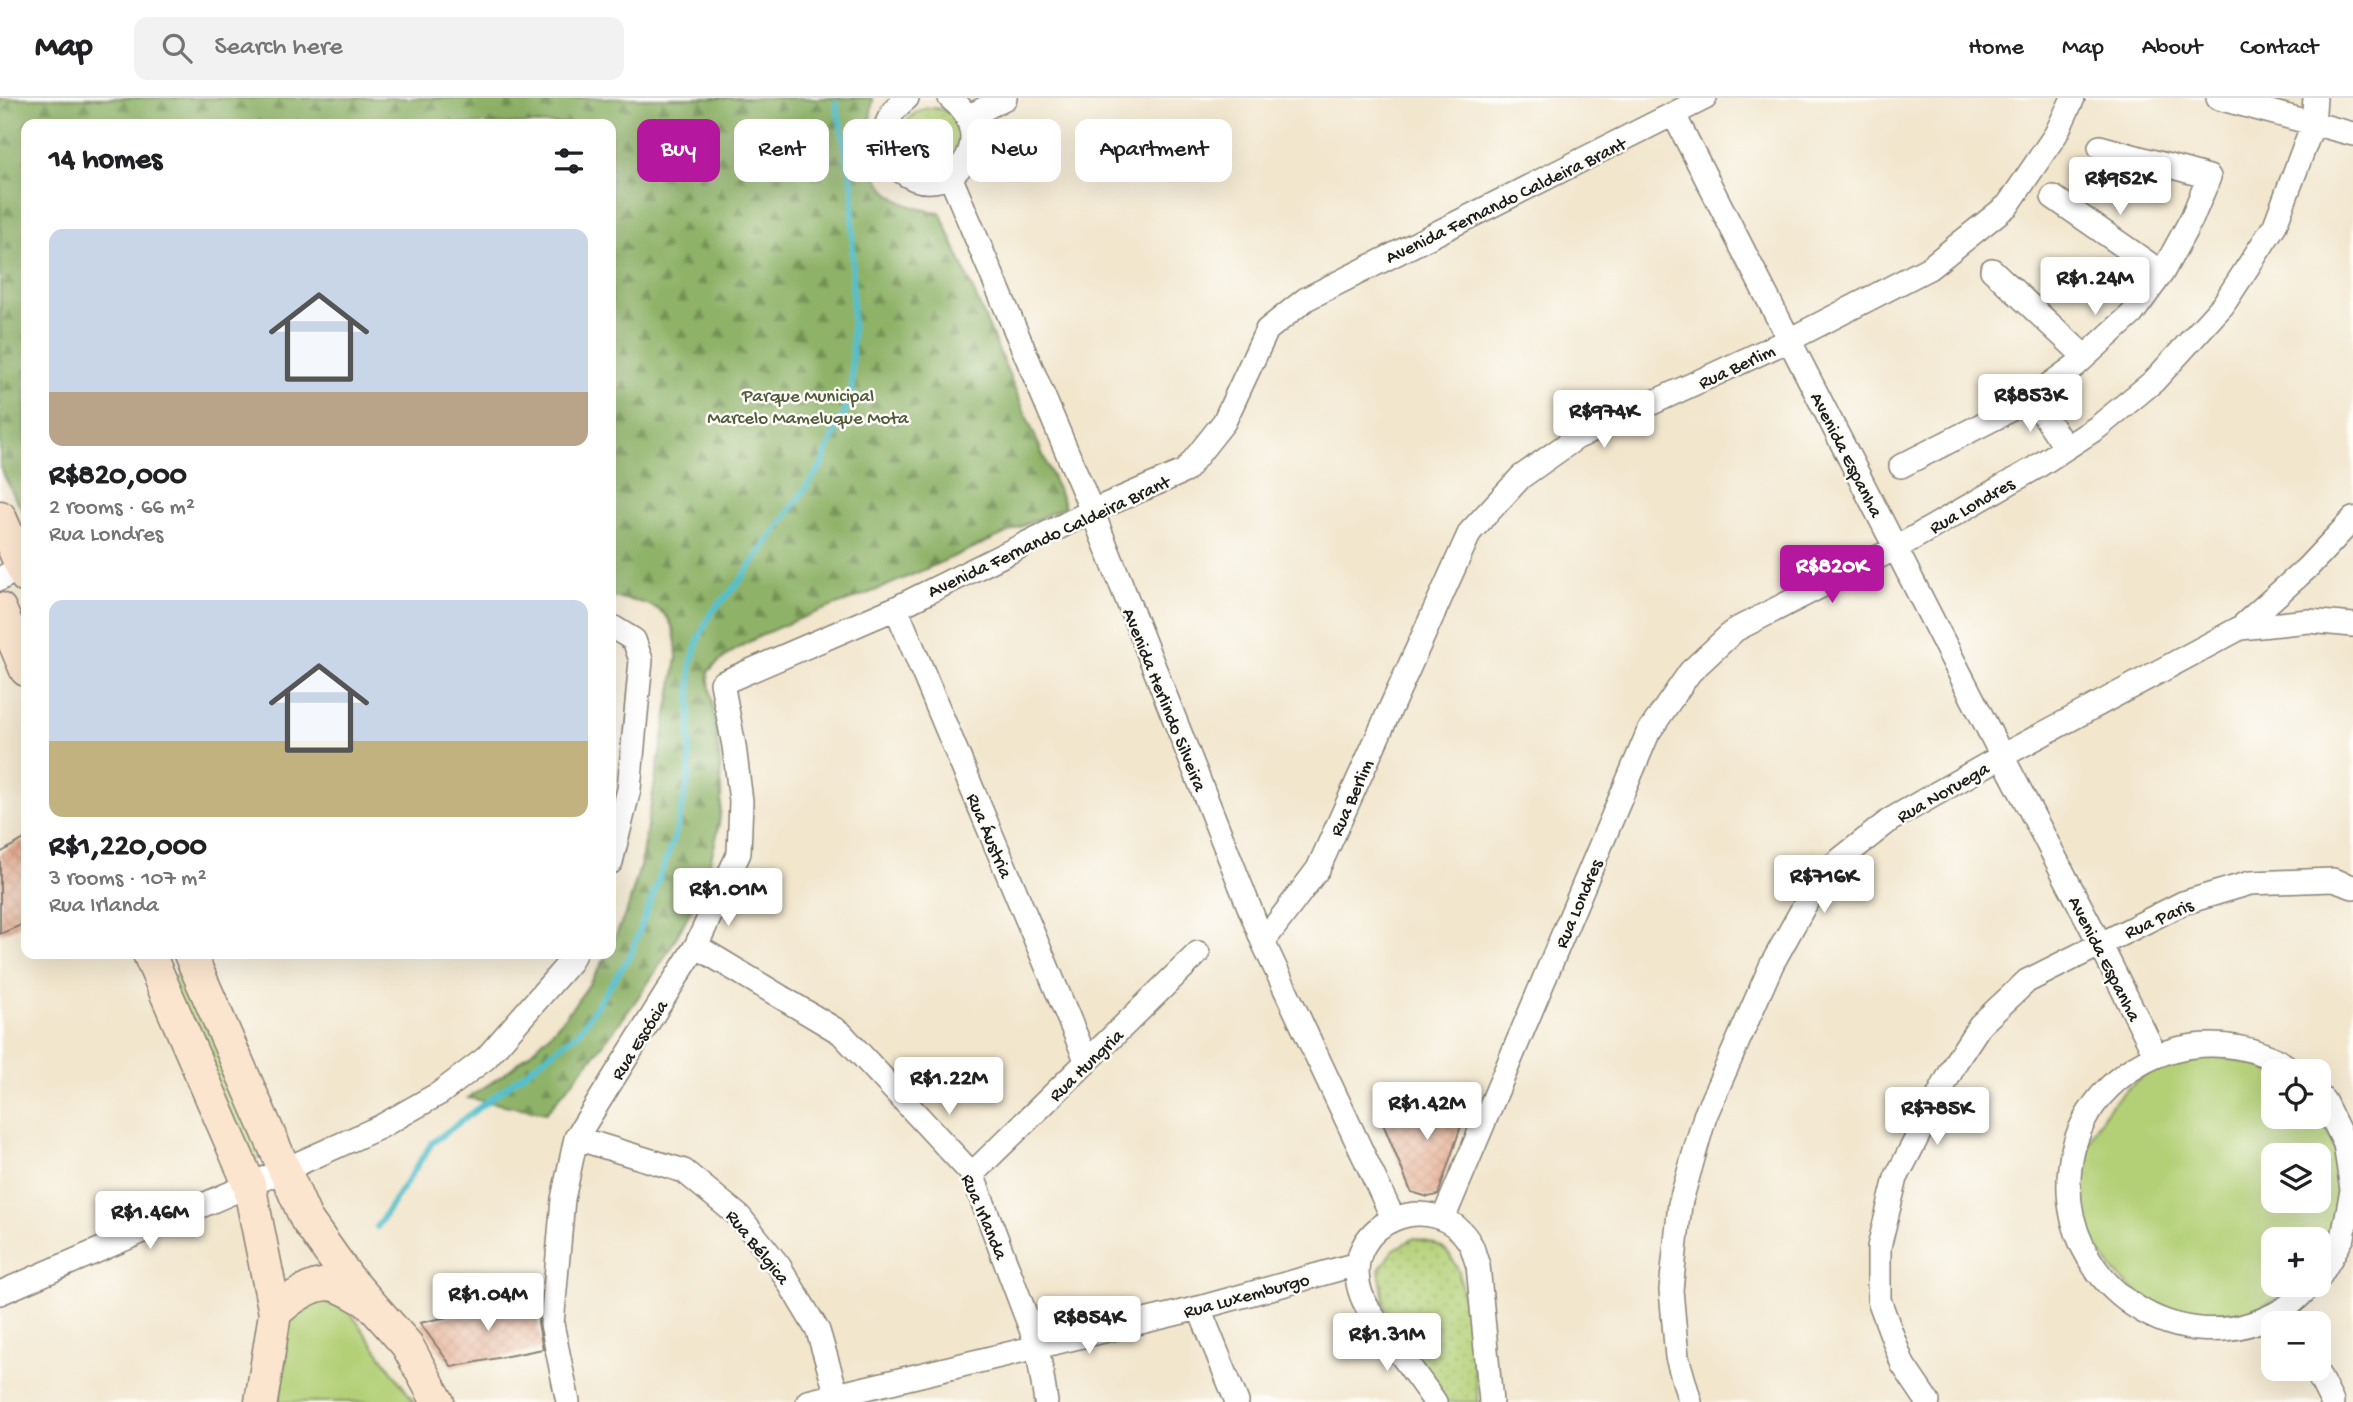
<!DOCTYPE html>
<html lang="en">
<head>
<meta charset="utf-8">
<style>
	:root { --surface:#fff; --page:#f2f2f2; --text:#202124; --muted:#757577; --line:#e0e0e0; --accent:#b5179e }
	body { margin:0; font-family:"Gochi Hand",sans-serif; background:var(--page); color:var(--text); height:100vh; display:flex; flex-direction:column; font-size:26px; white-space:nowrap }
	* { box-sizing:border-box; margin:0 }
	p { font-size:23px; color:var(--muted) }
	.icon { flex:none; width:38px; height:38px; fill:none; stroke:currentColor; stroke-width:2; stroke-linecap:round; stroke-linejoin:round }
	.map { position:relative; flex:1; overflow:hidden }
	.sheet { position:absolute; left:21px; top:21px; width:595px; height:840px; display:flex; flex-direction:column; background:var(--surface); border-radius:14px; box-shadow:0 7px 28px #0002 }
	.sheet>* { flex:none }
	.guide { position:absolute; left:637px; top:21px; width:665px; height:63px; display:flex; gap:14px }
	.buttons { position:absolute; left:2261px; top:961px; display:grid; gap:14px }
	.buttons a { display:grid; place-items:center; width:70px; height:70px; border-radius:14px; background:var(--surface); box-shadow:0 7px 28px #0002; font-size:35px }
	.price { position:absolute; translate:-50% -60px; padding:0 16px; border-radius:7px; background:#fff; color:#222; font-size:23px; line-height:46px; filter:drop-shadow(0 2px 4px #0008) }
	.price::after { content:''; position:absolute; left:50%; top:42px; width:21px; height:16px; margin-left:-10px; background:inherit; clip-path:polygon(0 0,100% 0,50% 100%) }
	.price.on { background:var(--accent); color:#fff }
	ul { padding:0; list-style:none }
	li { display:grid; align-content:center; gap:14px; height:371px; padding:0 28px }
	li span { display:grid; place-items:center; height:217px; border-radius:14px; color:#555 }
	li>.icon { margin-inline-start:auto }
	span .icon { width:126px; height:126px; fill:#fffc; stroke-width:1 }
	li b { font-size:30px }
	h2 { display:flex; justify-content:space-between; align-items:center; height:84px; padding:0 28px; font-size:30px }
	.pill { padding:0 24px; border-radius:14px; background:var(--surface); box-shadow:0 7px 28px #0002; font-size:24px; line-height:63px }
	.pill.on { background:var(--accent); color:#fff }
	header { display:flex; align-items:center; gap:42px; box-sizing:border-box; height:98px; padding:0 35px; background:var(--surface); border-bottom:2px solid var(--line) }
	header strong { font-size:33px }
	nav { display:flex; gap:38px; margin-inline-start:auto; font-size:24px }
	.search { width:490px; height:63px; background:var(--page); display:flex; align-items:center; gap:18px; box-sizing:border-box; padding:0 24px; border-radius:14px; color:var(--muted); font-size:26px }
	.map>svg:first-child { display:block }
	.green { fill:#b3d077; stroke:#68764a; stroke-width:2; fill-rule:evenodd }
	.forest { fill:url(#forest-firs); stroke:#556742; stroke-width:2 }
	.park { fill:url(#park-dots); stroke:#68764a; stroke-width:2 }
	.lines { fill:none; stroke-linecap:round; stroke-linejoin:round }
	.stream { stroke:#54c0cc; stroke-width:6 }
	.building { fill:url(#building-cross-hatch) }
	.street-casing { stroke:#878174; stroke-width:26 }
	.secondary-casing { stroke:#878174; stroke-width:35 }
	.street { stroke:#fff; stroke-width:23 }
	.secondary { stroke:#fbe5cf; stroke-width:32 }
	.labels { text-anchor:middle; stroke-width:5; stroke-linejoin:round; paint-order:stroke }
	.street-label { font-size:19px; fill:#1c1c1c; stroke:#fdfcf7 }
	.park-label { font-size:19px; fill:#515b3c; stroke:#fdfcf7 }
</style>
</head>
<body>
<header>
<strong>Map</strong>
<div class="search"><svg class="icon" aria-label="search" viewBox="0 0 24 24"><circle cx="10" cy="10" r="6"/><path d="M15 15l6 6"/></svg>Search here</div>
<nav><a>Home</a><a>Map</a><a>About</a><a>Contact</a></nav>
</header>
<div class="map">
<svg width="2353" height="1304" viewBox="0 0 2353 1304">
	<defs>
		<pattern id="forest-firs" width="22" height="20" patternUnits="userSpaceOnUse" patternTransform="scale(1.75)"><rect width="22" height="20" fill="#8eb268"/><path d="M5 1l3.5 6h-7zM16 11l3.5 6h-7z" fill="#739055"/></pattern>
		<pattern id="park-dots" width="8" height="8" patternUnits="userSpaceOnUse" patternTransform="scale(1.75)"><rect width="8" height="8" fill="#b3d077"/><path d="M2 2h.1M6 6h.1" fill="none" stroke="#99b266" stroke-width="1.8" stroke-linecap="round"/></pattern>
		<pattern id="building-cross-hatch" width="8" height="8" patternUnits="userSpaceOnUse" patternTransform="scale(1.75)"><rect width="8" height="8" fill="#e4a686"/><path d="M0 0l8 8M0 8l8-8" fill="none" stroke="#c38e73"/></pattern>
	</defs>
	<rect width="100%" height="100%" fill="#fdfcf7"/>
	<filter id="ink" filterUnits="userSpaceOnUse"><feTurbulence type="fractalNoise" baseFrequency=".0143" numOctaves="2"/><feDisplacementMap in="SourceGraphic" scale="14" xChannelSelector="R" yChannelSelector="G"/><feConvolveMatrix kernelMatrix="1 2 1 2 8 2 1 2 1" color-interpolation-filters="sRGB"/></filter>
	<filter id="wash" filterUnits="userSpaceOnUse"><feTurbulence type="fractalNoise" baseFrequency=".00686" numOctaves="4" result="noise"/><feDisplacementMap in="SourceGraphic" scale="28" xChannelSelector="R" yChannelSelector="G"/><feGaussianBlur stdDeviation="1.57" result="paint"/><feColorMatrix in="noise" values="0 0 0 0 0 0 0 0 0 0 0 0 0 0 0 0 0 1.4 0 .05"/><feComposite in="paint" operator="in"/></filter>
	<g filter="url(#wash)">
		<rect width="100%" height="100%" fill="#f2e6cd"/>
		<path class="green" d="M2222 959 2264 969 2273 976V1018H2319C2348 1056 2348 1123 2319 1161V1141H2273V1186L2298 1187C2275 1202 2250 1219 2221 1220 2098 1221 2034 1079 2124 994 2139 980 2159 967 2179 962 2192 959 2208 960 2222 959ZM2273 1057H2319V1102H2273Z
			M340 1200 414 1304H279L286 1258 285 1220 299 1207Z"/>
		<path class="forest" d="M0 0H871L873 1C863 60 870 108 940 114L1065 409C1003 436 942 465 879 491 828 512 745 534 708 574 713 618 723 662 721 706 715 816 614 935 546 1015L468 1000C483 990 499 980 513 969 551 940 585 898 607 856H611V848L628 810 640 768 677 560C676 509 656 506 611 499V26H26V415L16 402 0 369Z"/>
		<path class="park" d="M902 40a30 30 0 1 1 60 0a30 30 0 1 1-60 0Z
			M188 872 267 1058 250 1063 168 882Z
			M1414 1140C1440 1146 1448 1149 1459 1174L1479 1304H1446L1385 1210 1379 1172 1393 1152Z"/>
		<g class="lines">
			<path class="stream" d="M377 1129 432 1045 579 934 630 858 675 738 689 680 691 565 699 540 711 515 740 483 820 370 852 297 853 88 836 5"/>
		</g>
		<g id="blocks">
			<path class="building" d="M26 740V825L0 836V755Z
				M1456 993 1468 1025 1461 1028 1438 1097 1428 1099 1411 1094 1382 1023Z
				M540 1198 538 1225 543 1251 452 1269 420 1225Z"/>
		</g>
	</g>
	<g filter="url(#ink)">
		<use href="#blocks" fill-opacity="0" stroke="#878174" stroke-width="2"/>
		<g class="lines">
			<g class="street-casing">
				<path id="street" d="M907 0C892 12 882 26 885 46 887 56 893 67 901 73 947 109 1004 42 950 0
					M2218 0 2353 36
					M1674 17 2002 658 2100 846 2155 956
					M968 19 1005 0
					M950 78 1092 413 1263 844 1393 1120
					M2053 99 2162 175
					M1992 172 2084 258
					M2031 298 2066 350
					M1901 368 2001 317 2046 289 2075 268 2132 216 2162 175 2192 120 2209 79 2100 49
					M0 481 26 466
					M896 510 1087 964
					M611 528 634 542 641 562 629 691 611 764
					M2240 530 2309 523 2353 527
					M1263 844 1318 771 1470 434 1521 379 1576 340 1789 242 1929 170 2008 107 2056 36 2073 0
					M696 848 841 935 972 1076 1037 1247 1046 1304
					M2293 973C2261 948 2215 942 2177 951 2146 959 2122 974 2101 998 2084 1018 2073 1043 2070 1069 2056 1186 2181 1273 2284 1211 2294 1205 2303 1194 2312 1186
					M2319 998 2324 1003 2345 1046 2352 1092 2343 1139 2319 1180
					M576 1040 684 1073 740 1119 779 1168 818 1233 839 1304
					M972 1076 1198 855
					M1443 1121 1648 635 1690 574 1735 532 1896 450 2035 370 2098 329 2154 283 2223 207 2275 127 2313 26 2315 0
					M0 1195 284 1072 380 1029 440 995 486 960 570 864 574 856
					M1199 1210 1237 1304
					M2315 1270 2332 1304
					M568 1304 552 1226 563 1101 576 1040 696 848 739 755 741 703 734 648 722 585 896 510 1092 413 1185 373 1224 324 1267 232 1306 201 1705 0
					M808 1304 1199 1210 1357 1166
					M1435 1304C1420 1282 1404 1261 1388 1239 1378 1225 1365 1210 1360 1193 1339 1123 1437 1086 1471 1147 1474 1153 1475 1161 1478 1167L1491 1304
					M1690 1304 1677 1259 1671 1192 1680 1106 1705 1018 1772 866 1822 776 1890 722 2002 658 2240 530 2307 470 2353 421
					M1928 1304 1903 1267 1879 1202V1149L1896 1080 1957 962 1980 927 2027 883 2183 805 2250 785 2333 782 2353 789"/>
			</g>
			<g class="secondary-casing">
				<path id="secondary" d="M0 419 26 479
					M0 511 26 572
					M149 856 249 1086 275 1215 261 1304
					M190 856 306 1121 348 1180 407 1247 438 1304
					M275 1215C288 1202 315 1182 334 1187 344 1189 356 1197 365 1202"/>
			</g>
			<use href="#street" class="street"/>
			<use href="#secondary" class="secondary"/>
		</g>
	</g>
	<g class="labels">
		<g class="street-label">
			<text transform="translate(1505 101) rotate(-26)" y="7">Avenida Fernando Caldeira Brant</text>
			<text transform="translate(1736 267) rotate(-25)" y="7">Rua Berlim</text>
			<text transform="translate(1848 356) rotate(63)" y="7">Avenida Espanha</text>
			<text transform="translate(1971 406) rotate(-30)" y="7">Rua Londres</text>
			<text transform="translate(1048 437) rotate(-25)" y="7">Avenida Fernando Caldeira Brant</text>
			<text transform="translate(1166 601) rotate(68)" y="7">Avenida Herlindo Silveira</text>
			<text transform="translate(1942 693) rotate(-30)" y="7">Rua Noruega</text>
			<text transform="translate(1350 699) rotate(-66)" y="7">Rua Berlim</text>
			<text transform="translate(991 737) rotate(67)" y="7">Rua Áustria</text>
			<text transform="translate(1577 805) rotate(-67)" y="7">Rua Londres</text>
			<text transform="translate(2158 819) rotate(-24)" y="7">Rua Paris</text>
			<text transform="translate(2106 860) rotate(63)" y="7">Avenida Espanha</text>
			<text transform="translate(638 941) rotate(-58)" y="7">Rua Escócia</text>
			<text transform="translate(1085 966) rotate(-44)" y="7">Rua Hungria</text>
			<text transform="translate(986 1118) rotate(67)" y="7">Rua Irlanda</text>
			<text transform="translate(759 1148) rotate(51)" y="7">Rua Bélgica</text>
			<text transform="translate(1246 1196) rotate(-15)" y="7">Rua Luxemburgo</text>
		</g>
		<g class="park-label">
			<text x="808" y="303">Parque Municipal<tspan x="808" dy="22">Marcelo Mameluque Mota</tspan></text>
		</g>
	</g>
</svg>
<div class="buttons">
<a><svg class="icon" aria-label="locate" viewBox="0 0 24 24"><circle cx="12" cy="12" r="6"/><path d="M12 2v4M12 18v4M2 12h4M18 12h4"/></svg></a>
<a><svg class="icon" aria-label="layers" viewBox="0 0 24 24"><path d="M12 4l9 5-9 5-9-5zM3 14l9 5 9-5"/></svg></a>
<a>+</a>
<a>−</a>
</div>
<b class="price" style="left:2120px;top:119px">R$952K</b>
<b class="price" style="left:2095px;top:219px">R$1.24M</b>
<b class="price" style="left:2030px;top:336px">R$853K</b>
<b class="price" style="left:1604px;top:352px">R$974K</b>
<b class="price on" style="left:1832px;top:507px">R$820K</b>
<b class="price" style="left:1824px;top:817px">R$716K</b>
<b class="price" style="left:728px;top:830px">R$1.01M</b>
<b class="price" style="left:949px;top:1019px">R$1.22M</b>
<b class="price" style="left:1427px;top:1044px">R$1.42M</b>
<b class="price" style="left:1937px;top:1049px">R$785K</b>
<b class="price" style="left:150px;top:1153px">R$1.46M</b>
<b class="price" style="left:488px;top:1235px">R$1.04M</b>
<b class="price" style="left:1089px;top:1258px">R$854K</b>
<b class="price" style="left:1387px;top:1275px">R$1.31M</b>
<div class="guide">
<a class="pill on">Buy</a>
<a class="pill">Rent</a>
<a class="pill">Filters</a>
<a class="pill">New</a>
<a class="pill">Apartment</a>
</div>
<section class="sheet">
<h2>14 homes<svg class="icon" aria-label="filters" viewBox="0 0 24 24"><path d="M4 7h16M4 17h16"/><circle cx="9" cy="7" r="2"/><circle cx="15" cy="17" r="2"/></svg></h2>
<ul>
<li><span style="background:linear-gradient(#c9d6e8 75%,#b9a48a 0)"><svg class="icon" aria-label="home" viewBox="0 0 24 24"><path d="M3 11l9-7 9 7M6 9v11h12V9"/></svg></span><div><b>R$820,000</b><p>2 rooms · 66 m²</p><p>Rua Londres</p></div></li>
<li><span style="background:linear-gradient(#c9d6e8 65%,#c2b280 0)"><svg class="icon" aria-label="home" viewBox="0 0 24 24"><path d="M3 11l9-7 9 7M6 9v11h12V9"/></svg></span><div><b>R$1,220,000</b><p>3 rooms · 107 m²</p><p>Rua Irlanda</p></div></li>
</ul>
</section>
</div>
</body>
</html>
